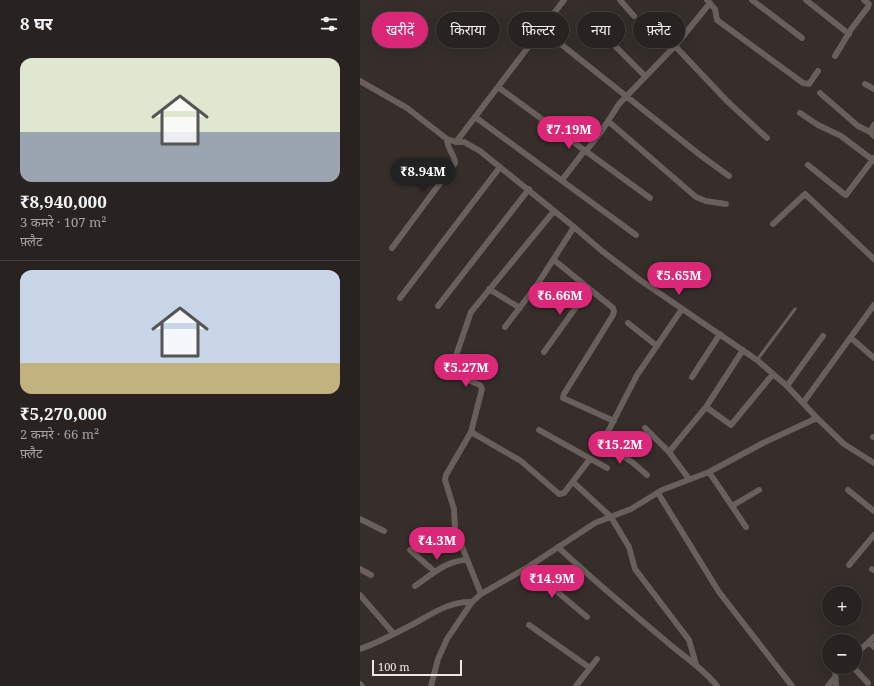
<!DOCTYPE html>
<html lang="hi">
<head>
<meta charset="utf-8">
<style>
	:root { --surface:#282220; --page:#342f2d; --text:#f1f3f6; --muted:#a5a4a5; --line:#443f3e; --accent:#db2777 }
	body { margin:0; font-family:"Noto Serif","Noto Sans Devanagari",serif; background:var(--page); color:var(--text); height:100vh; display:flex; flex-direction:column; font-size:15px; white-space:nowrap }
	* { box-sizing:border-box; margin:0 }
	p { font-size:13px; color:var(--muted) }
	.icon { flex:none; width:22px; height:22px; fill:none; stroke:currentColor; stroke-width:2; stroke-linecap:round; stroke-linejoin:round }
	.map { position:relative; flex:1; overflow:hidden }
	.side { display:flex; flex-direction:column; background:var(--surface); width:360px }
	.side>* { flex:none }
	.top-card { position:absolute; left:12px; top:12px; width:380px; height:36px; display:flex; gap:8px }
	.tools { position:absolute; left:462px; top:586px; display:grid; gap:8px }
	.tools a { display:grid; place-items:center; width:40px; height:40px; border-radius:50%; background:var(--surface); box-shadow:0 4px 16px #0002,0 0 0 1px var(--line); font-size:20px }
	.scale { position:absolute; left:12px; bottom:10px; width:90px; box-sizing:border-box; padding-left:4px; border:2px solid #ece6e4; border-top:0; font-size:11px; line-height:14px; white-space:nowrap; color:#ece6e4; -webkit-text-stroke:3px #352e2a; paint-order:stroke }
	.price { position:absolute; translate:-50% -34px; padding:0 9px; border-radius:14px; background:var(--accent); color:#fff; font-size:13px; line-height:26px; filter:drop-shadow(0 1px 2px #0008) }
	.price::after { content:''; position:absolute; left:50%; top:24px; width:12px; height:9px; margin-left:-6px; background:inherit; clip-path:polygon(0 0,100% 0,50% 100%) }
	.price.active { background:#222; color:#fff }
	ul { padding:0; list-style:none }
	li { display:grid; align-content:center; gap:8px; height:212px; padding:0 20px }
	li+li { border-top:1px solid var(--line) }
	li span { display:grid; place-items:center; height:124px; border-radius:12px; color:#555 }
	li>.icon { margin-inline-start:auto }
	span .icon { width:72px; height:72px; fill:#fffc; stroke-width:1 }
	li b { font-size:17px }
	h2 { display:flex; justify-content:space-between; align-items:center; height:48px; padding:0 20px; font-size:17px }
	.chip { padding:0 14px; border-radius:18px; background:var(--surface); box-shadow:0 4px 16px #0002,0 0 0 1px var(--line); font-size:14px; line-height:36px }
	.chip.active { background:var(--accent); color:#fff }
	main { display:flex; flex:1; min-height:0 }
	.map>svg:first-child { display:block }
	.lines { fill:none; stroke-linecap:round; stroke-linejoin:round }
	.service-casing { stroke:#534c49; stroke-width:3.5 }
	.minor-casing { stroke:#534c49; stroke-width:6 }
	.service { stroke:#69605c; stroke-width:2.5 }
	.minor { stroke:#69605c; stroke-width:5.5 }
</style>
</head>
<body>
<main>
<section class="side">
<h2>8 घर<svg class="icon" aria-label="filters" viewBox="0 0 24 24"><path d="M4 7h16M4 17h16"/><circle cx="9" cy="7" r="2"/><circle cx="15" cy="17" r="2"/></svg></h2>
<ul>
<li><span style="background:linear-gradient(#dfe7d0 60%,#9aa5b1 0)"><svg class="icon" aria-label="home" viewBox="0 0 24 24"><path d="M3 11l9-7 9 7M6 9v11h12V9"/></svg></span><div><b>₹8,940,000</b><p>3 कमरे · 107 m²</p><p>फ़्लैट</p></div></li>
<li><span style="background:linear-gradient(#c9d6e8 75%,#c2b280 0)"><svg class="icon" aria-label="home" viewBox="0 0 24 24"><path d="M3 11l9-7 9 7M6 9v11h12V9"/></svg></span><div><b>₹5,270,000</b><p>2 कमरे · 66 m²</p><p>फ़्लैट</p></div></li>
</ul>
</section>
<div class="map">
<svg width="514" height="686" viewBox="0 0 514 686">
	<rect width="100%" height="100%" fill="#352e2a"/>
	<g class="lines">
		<g class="service-casing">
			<path id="service" d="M397 360 435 309"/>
		</g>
		<g class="minor-casing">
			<path id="minor" d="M260 0 274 16
				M347 0 355 9 357 20 443 83 449 84 458 71
				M392 0 442 38
				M446 0 489 34
				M182 29 340 155 369 176
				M315 46 367 101 407 138
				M256 47 285 76
				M475 56 492 28 508 7 509 4 504 0
				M0 81 47 108 87 139 96 142H104L120 151 214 227 242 251 280 280 397 360 427 386 457 418 484 444 514 463
				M505 84 514 89
				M138 87 290 198
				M460 93 498 126 510 132
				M440 113 458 125 481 136 513 160
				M115 117 276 235
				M248 121 336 197 346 201 366 204
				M514 125 510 132 514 136
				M96 142 204 0
				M226 151 241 132 259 104 315 46 350 3
				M448 165 484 194 486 195 514 158
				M202 180 225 150
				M413 224 445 194 514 259
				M32 248 95 163C95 154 87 150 87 139
				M194 260 253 308 254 311 253 315 204 394 203 398 254 421
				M129 289 160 308
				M40 298 140 167
				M78 306 169 189
				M268 323 297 346
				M145 327 177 285 214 227
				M491 338 514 358
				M184 352 229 289
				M332 377 360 334
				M427 386 463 336
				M443 403 514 305
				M346 407 371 425 413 374
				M285 428 309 452 329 479
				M179 430 247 468
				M111 432 161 461 199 494 204 493 230 459
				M513 437H514
				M242 443 272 462 287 475
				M238 451 277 375 322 309
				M309 452 346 407 383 350
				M349 472 386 527
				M213 482 251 517 269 547 275 569 329 640 336 664
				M488 490 514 511
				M298 493 359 592 432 686
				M372 506 399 490
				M0 519 24 531
				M198 547C233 580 270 611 307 642 324 657 343 668 357 686
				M50 550 75 572
				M489 565 514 535
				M168 567 227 617
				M0 569 11 575
				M512 569 514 570
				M55 586C71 575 87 560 107 560
				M121 594 95 529 94 509 85 480 86 475 111 432 122 389 120 385 94 374 93 372 92 367 111 312 194 211
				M0 595 34 634
				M169 625 230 668
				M509 642 514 647
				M0 649C20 642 38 632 57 622 75 612 91 601 112 602
				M495 655 514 637
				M475 667 476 686
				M493 667 508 683
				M0 684 2 686
				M71 686 78 659 87 639 112 602 121 594 168 567 235 523 271 509 302 490 349 472 405 442 457 418
				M216 686 237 659
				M468 686 475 677"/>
		</g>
		<use href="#service" class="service"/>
		<use href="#minor" class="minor"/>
	</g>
</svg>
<div class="tools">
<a>+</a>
<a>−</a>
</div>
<div class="scale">100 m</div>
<b class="price" style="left:209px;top:150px">₹7.19M</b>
<b class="price active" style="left:63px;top:192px">₹8.94M</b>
<b class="price" style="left:319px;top:296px">₹5.65M</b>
<b class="price" style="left:200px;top:316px">₹6.66M</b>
<b class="price" style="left:106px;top:388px">₹5.27M</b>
<b class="price" style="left:260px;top:465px">₹15.2M</b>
<b class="price" style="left:77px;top:561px">₹4.3M</b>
<b class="price" style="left:192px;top:599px">₹14.9M</b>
<div class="top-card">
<a class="chip active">खरीदें</a>
<a class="chip">किराया</a>
<a class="chip">फ़िल्टर</a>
<a class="chip">नया</a>
<a class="chip">फ़्लैट</a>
</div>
</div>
</main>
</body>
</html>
